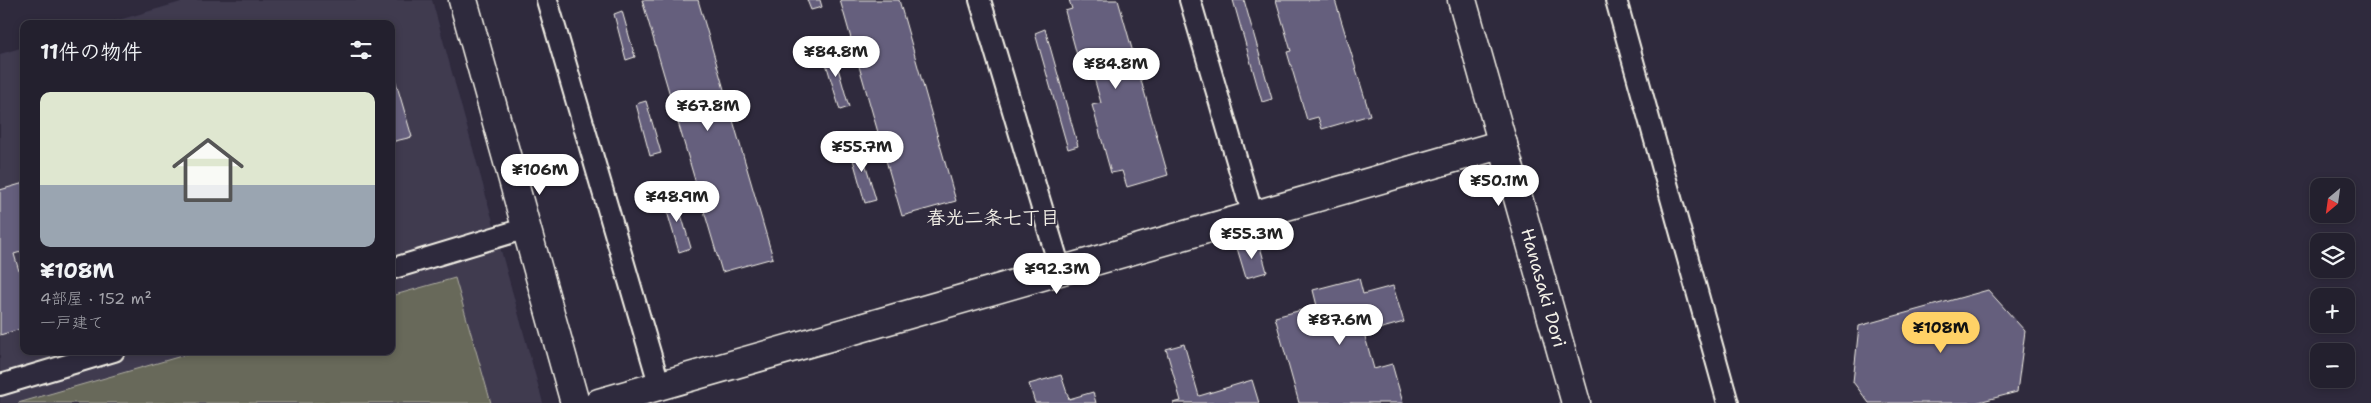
<!DOCTYPE html>
<html lang="ja">
<head>
<meta charset="utf-8">
<style>
	:root { --surface:#23202e; --page:#2f2d3a; --text:#f1f3f6; --muted:#a3a3aa; --line:#403e4a; --accent:#ffd166 }
	body { margin:0; font-family:"Shantell Sans","Klee One",sans-serif; background:var(--page); color:var(--text); height:100vh; display:flex; flex-direction:column; font-size:19px; white-space:nowrap }
	* { box-sizing:border-box; margin:0 }
	p { font-size:16px; color:var(--muted) }
	.icon { flex:none; width:28px; height:28px; fill:none; stroke:currentColor; stroke-width:2; stroke-linecap:round; stroke-linejoin:round }
	.map { position:relative; flex:1; overflow:hidden }
	.details { position:absolute; left:20px; top:20px; width:375px; height:335px; display:flex; flex-direction:column; background:var(--surface); border-radius:10px; box-shadow:0 2px 8px #0003,0 0 0 1px var(--line) }
	.details>* { flex:none }
	.needle { width:32px; rotate:209deg }
	.controls { position:absolute; left:2310px; top:178px; display:grid; gap:10px }
	.controls a { display:grid; place-items:center; width:45px; height:45px; border-radius:10px; background:var(--surface); box-shadow:0 2px 8px #0003,0 0 0 1px var(--line); font-size:25px }
	.price { position:absolute; translate:-50% -42px; padding:0 11px; border-radius:18px; background:#fff; color:#222; font-size:16px; line-height:32px; filter:drop-shadow(0 1px 2px #0008) }
	.price::after { content:''; position:absolute; left:50%; top:30px; width:15px; height:11px; margin-left:-8px; background:inherit; clip-path:polygon(0 0,100% 0,50% 100%) }
	.price.current { background:var(--accent); color:#111 }
	ul { padding:0; list-style:none }
	li { display:grid; align-content:center; gap:10px; height:265px; padding:0 20px }
	li span { display:grid; place-items:center; height:155px; border-radius:10px; color:#555 }
	li>.icon { margin-inline-start:auto }
	span .icon { width:90px; height:90px; fill:#fffc; stroke-width:1 }
	li b { font-size:21px }
	h2 { display:flex; justify-content:space-between; align-items:center; height:60px; padding:0 20px; font-size:21px }
	.map>svg:first-child { display:block }
	.built { fill:#3f3a50 }
	.green { fill:#68695a; stroke:#aeada1 }
	.building { fill:#655f7d; stroke:#f4f1e8 }
	.lines { fill:none; stroke-linecap:round; stroke-linejoin:round }
	.lane-casing { stroke:#f4f1e8; stroke-width:24 }
	.street-casing { stroke:#f4f1e8; stroke-width:31 }
	.secondary-casing { stroke:#f4f1e8; stroke-width:31 }
	.lane { stroke:#2f2a3d; stroke-width:20 }
	.street { stroke:#2f2a3d; stroke-width:28 }
	.secondary { stroke:#2f2a3d; stroke-width:28 }
	.labels { text-anchor:middle; stroke-width:4; stroke-linejoin:round; paint-order:stroke }
	.street-label { font-size:18px; fill:#f4f1e8; stroke:#2f2a3d }
	.neighbourhood-label { font-size:19px; font-weight:bold; fill:#f4f1e8; stroke:#2f2a3d }
</style>
</head>
<body>
<div class="map">
<svg width="2371" height="403" viewBox="0 0 2371 403">
	<rect width="100%" height="100%" fill="#2f2a3d"/>
	<filter id="ink" filterUnits="userSpaceOnUse"><feTurbulence type="fractalNoise" baseFrequency=".02" numOctaves="2"/><feDisplacementMap in="SourceGraphic" scale="10" xChannelSelector="R" yChannelSelector="G"/><feConvolveMatrix kernelMatrix="1 2 1 2 8 2 1 2 1" color-interpolation-filters="sRGB"/></filter>
	<g filter="url(#ink)">
		<path class="built" d="M188 0H432L543 403H0V54L24 47V351H391V24H105Z"/>
		<path class="green" d="M455 278 491 403H18L199 351H391V296Z"/>
		<path class="building" d="M642 0H698L773 258 722 272Z
			M807 0H820L822 7 811 10Z
			M840 0H899L956 201 902 216Z
			M1069 0H1118L1168 175 1127 187 1122 171 1111 173 1092 105 1101 103 1093 74 1083 77 1065 11 1072 9Z
			M1233 0H1244L1272 99 1262 102Z
			M1276 0H1335L1370 115 1322 129 1318 117 1307 120 1287 52 1291 51Z
			M622 11 635 57 626 60 614 14Z
			M1045 29 1078 146 1068 149 1035 33Z
			M832 47 849 107 840 110 822 50Z
			M395 79 412 137 391 142V80Z
			M646 101 661 153 650 156 636 104Z
			M859 142 876 200 865 203 849 145Z
			M24 183V251L14 254 22 281 24 280V328L0 335V190Z
			M675 194 691 248 679 252 663 198Z
			M1259 243 1267 272 1246 278 1237 248Z
			M1359 278 1363 294 1393 286 1404 322 1364 333 1374 369 1392 364 1403 403H1299L1275 317 1317 306 1313 290Z
			M1988 290 2025 331 2017 392 1975 403H1869L1853 382 1859 326Z
			M1184 344 1199 396 1252 380 1259 403H1173L1181 401 1166 349Z
			M1061 375 1069 399 1093 392 1096 403H1035L1029 384Z"/>
		<g class="lines">
			<g class="lane-casing">
				<path id="lane" d="M547 0 660 387
					M980 0 1061 272
					M1190 0 1253 216
					M1616 0 1728 403
					M391 269 527 228
					M0 385 114 351"/>
			</g>
			<g class="street-casing">
				<path id="street" d="M463 0 575 403
					M599 403 1503 144"/>
			</g>
			<g class="secondary-casing">
				<g id="secondary">
					<path id="s1" d="M1462 0 1576 403"/>
				</g>
			</g>
			<use href="#lane" class="lane"/>
			<use href="#street" class="street"/>
			<use href="#secondary" class="secondary"/>
		</g>
	</g>
	<g class="labels">
		<g class="street-label">
			<text dy="6" stroke="none"><textPath href="#s1" startOffset="299">Hanasaki Dori</textPath></text>
		</g>
		<g class="neighbourhood-label">
			<text x="993" y="224">春光二条七丁目</text>
		</g>
	</g>
</svg>
<div class="controls">
<a><svg class="needle" viewBox="-14 -14 28 28"><path d="M0-13l5 13h-10z" fill="#e53935"/><path d="M0 13l5-13h-10z" fill="#a3a3aa"/></svg></a>
<a><svg class="icon" aria-label="layers" viewBox="0 0 24 24"><path d="M12 4l9 5-9 5-9-5zM3 14l9 5 9-5"/></svg></a>
<a>+</a>
<a>−</a>
</div>
<b class="price" style="left:836px;top:78px">¥84.8M</b>
<b class="price" style="left:1116px;top:90px">¥84.8M</b>
<b class="price" style="left:708px;top:132px">¥67.8M</b>
<b class="price" style="left:862px;top:173px">¥55.7M</b>
<b class="price" style="left:540px;top:196px">¥106M</b>
<b class="price" style="left:1499px;top:207px">¥50.1M</b>
<b class="price" style="left:677px;top:223px">¥48.9M</b>
<b class="price" style="left:1252px;top:260px">¥55.3M</b>
<b class="price" style="left:1057px;top:295px">¥92.3M</b>
<b class="price" style="left:1340px;top:346px">¥87.6M</b>
<b class="price current" style="left:1941px;top:354px">¥108M</b>
<section class="details">
<h2>11件の物件<svg class="icon" aria-label="filters" viewBox="0 0 24 24"><path d="M4 7h16M4 17h16"/><circle cx="9" cy="7" r="2"/><circle cx="15" cy="17" r="2"/></svg></h2>
<ul>
<li><span style="background:linear-gradient(#dfe7d0 60%,#9aa5b1 0)"><svg class="icon" aria-label="home" viewBox="0 0 24 24"><path d="M3 11l9-7 9 7M6 9v11h12V9"/></svg></span><div><b>¥108M</b><p>4部屋 · 152 m²</p><p>一戸建て</p></div></li>
</ul>
</section>
</div>
</body>
</html>
